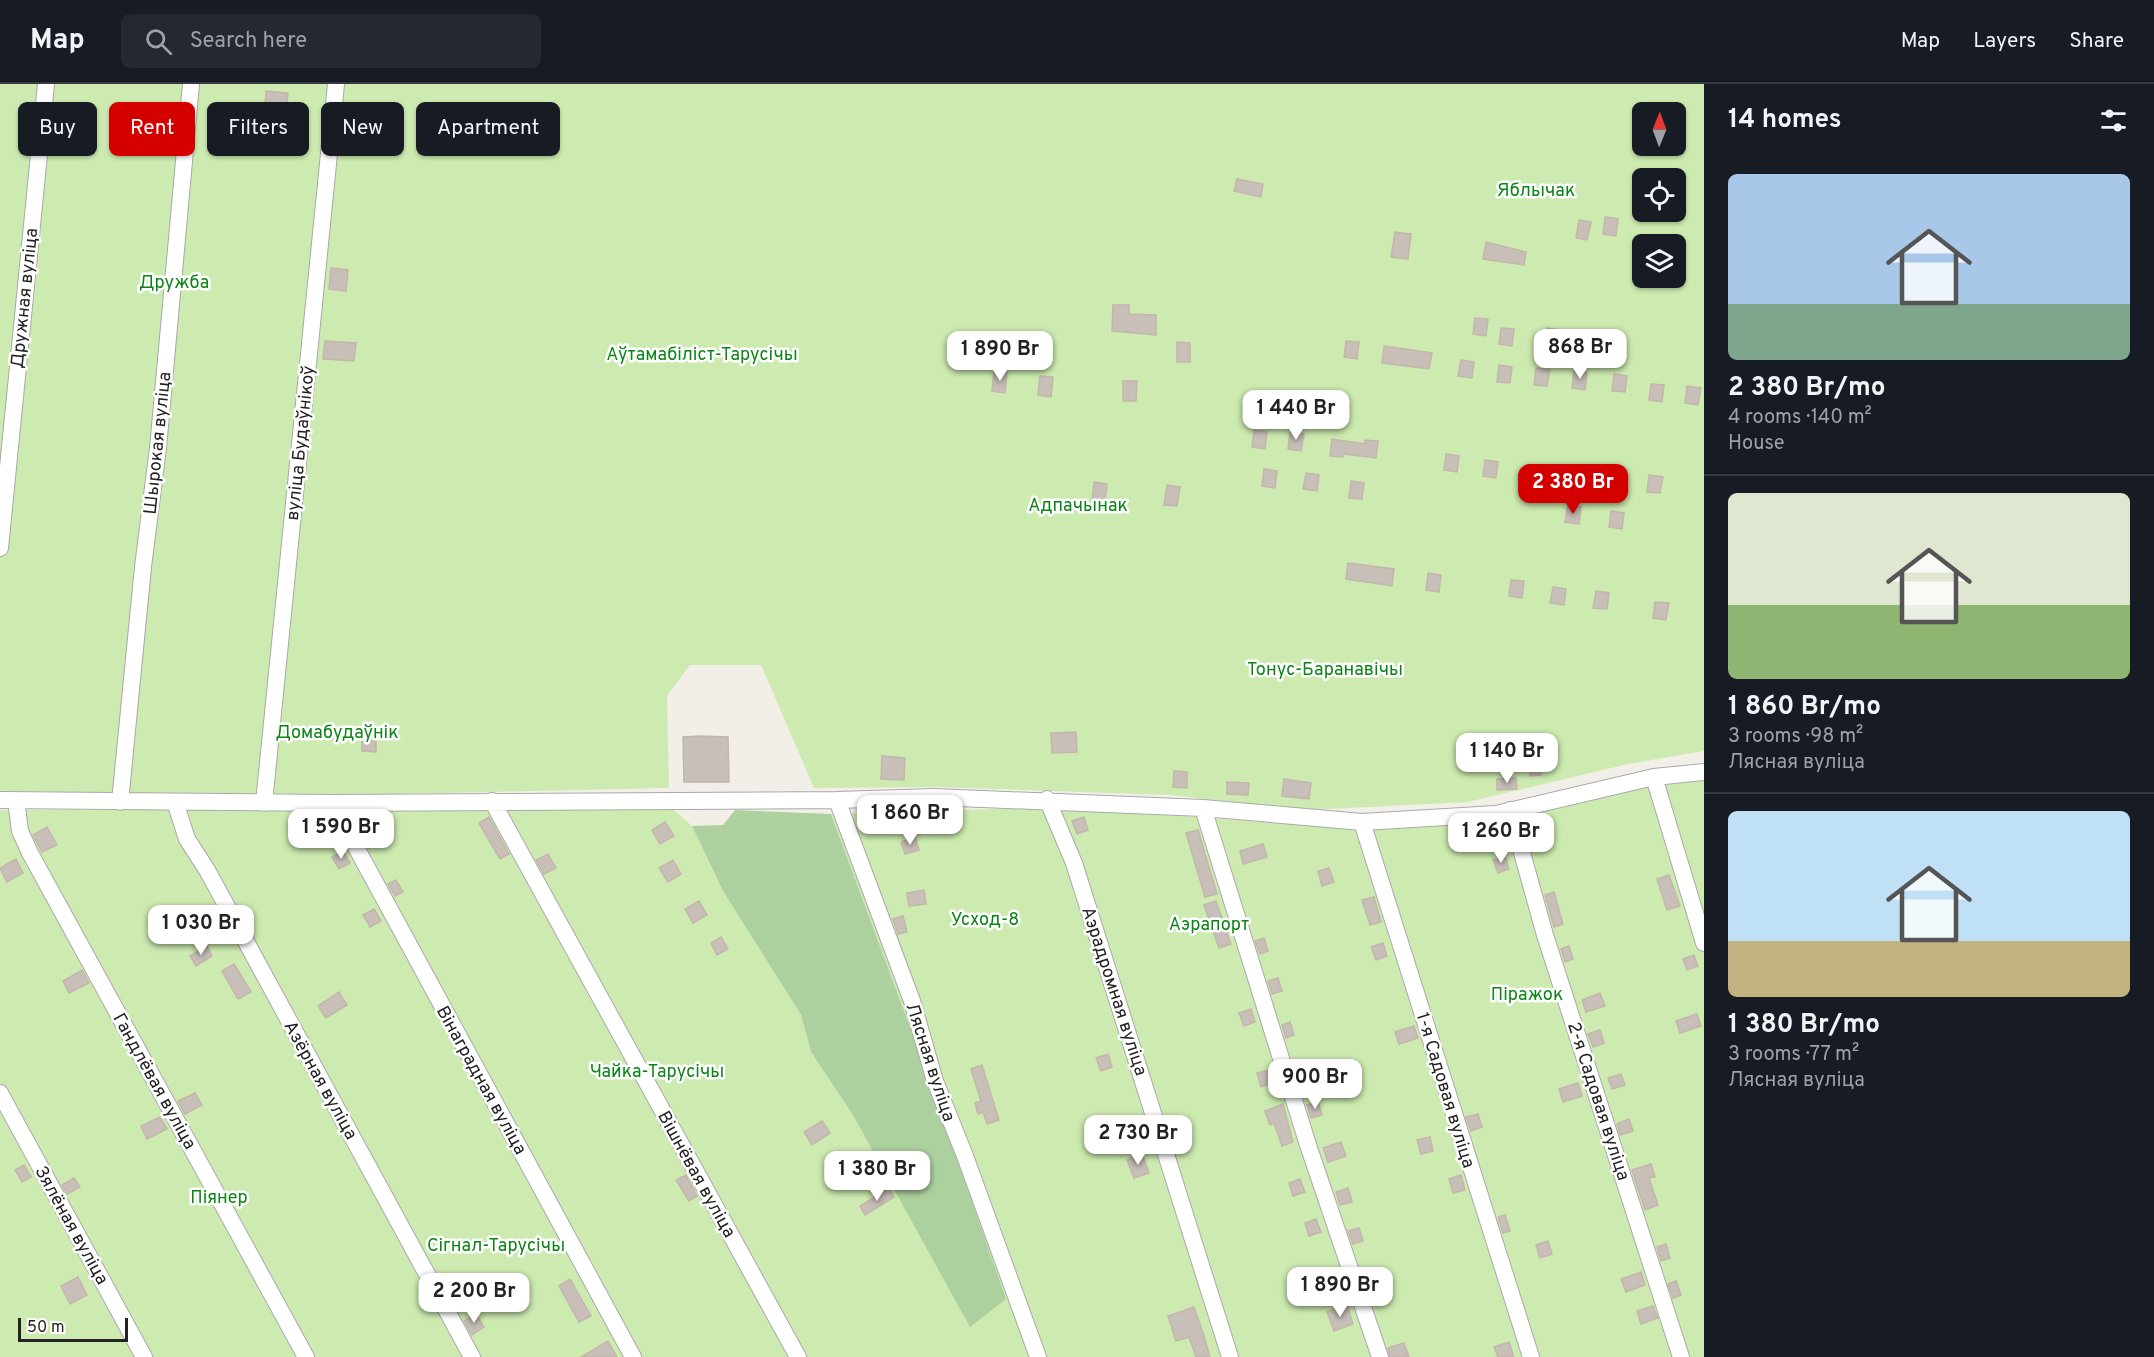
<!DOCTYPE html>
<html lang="en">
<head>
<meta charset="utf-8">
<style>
	:root { --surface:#171b24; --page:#242831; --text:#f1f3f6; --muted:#9ea1a6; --line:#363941; --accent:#d40000 }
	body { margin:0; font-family:Overpass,sans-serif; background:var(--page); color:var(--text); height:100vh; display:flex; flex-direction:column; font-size:22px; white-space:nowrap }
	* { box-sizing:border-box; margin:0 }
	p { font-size:20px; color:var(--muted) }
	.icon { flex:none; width:33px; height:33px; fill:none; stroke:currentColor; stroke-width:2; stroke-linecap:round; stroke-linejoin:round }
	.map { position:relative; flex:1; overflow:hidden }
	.drawer { display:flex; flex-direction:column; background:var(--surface); width:450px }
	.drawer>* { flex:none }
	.hud { position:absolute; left:18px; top:18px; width:570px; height:54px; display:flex; gap:12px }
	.needle { width:39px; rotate:1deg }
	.fabs { position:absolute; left:1632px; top:18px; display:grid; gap:12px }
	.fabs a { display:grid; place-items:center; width:54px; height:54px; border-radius:9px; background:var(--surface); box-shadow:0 2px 4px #0004; font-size:30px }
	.scale { position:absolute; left:18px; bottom:15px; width:110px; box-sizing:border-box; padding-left:6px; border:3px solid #222; border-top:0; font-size:16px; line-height:21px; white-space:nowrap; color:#222; -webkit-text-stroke:4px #fff; paint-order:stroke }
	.price { position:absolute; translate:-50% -51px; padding:0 14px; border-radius:12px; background:#fff; color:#222; font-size:20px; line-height:39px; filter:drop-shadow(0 2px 3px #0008) }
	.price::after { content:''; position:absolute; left:50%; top:36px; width:18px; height:14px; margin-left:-9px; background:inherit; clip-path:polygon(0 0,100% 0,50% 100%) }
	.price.active { background:var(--accent); color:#fff }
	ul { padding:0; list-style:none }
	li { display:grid; align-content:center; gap:12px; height:318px; padding:0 24px }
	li+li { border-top:2px solid var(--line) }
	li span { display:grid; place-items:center; height:186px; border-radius:9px; color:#555 }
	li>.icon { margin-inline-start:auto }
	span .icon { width:108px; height:108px; fill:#fffc; stroke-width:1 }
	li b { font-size:26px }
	h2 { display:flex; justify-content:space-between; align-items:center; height:72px; padding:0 24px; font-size:26px }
	.chip { padding:0 21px; border-radius:9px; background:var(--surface); box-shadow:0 2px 4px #0004; font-size:21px; line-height:54px }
	.chip.active { background:var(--accent); color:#fff }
	header { display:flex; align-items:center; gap:36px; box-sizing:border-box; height:84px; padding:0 30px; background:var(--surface); border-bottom:2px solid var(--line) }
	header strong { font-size:28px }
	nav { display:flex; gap:33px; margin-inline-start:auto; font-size:21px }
	.search { width:420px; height:54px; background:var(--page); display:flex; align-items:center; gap:15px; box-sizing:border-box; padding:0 21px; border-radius:9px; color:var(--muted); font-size:22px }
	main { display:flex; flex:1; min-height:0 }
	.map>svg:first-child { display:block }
	.grass { fill:#cdebb0; fill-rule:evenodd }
	.forest { fill:#add19e }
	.building { fill:#c7bfb8; stroke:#c4b6ab; stroke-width:1.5 }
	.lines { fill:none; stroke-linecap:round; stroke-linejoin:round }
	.minor-casing { stroke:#a9a9a9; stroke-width:18 }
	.minor { stroke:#fff; stroke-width:16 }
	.labels { text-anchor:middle; stroke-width:5; stroke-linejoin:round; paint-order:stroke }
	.park-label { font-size:18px; fill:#0c8416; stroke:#fff }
	.street-label { font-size:18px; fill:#222; stroke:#fff }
</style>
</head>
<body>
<header>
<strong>Map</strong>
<div class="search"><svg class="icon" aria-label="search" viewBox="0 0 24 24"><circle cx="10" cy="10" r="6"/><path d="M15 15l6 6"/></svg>Search here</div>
<nav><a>Map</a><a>Layers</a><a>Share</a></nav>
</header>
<main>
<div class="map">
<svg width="1704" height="1273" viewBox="0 0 1704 1273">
	<rect width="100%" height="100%" fill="#f2efe9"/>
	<path class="grass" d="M0 0H1704V667L1628 680 1468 718 1309 726 1169 711 937 703 814 704 761 581H690L667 612 669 704 395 710 0 709ZM1642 28H1676V62H1642ZM1642 94H1676V128H1642ZM1642 160H1676V194H1642Z
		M1704 696V1273H0V726L673 725 692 742 723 807 801 931 811 968 853 1031 923 978 831 730 1057 723 1288 740 1381 742 1648 701Z"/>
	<path class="forest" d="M735 726 831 730 923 978 1006 1215 970 1243 853 1031 811 968 801 931 723 807 692 742 723 741Z"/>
	<path class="building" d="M266 7 288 9 285 39 264 38Z
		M1237 95 1263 100 1261 113 1234 107Z
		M1605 133 1618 135 1616 152 1603 150Z
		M1579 136 1591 138 1587 156 1576 154Z
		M1395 148 1411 150 1408 175 1391 173Z
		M1486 158 1526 168 1524 181 1483 175Z
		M331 184 348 186 346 207 329 205Z
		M1113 221H1129V230L1156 231V251L1112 247Z
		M1475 234 1488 235 1486 252 1473 250Z
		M1501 244 1514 245 1512 262 1499 260Z
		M1547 244 1560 246 1558 263 1544 261Z
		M1588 252 1601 254 1599 270 1586 269Z
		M325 257 356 259 354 277 323 275Z
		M1005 257 1018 258 1016 278 1003 277Z
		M1346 257 1359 258 1357 275 1344 273Z
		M1177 258 1190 259V278H1177Z
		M1384 262 1432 269 1429 285 1382 279Z
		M1461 276 1474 278 1472 294 1458 292Z
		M1499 281 1512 283 1510 299 1497 298Z
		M1536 284 1550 286 1547 302 1534 301Z
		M1574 287 1587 289 1585 306 1572 304Z
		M994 288 1007 289 1005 309 992 307Z
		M1614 290 1627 292 1625 308 1612 307Z
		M1040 292 1053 293 1051 313 1038 311Z
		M1123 297H1137L1136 317H1123Z
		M1651 300 1664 301 1662 318 1649 316Z
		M1687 302 1701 304 1698 321 1685 319Z
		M1254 346 1267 348 1265 365 1252 363Z
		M1290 348 1304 350 1301 367 1288 365Z
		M1332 355 1365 360V356L1378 357 1376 374 1344 370 1343 373 1330 372Z
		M1446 370 1459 372 1457 388 1444 386Z
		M1485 376 1498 378 1496 394 1483 392Z
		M1526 381 1539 382 1537 399 1524 397Z
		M1264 385 1277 387 1275 404 1262 402Z
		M1562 387 1575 388 1573 405 1559 403Z
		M1306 389 1319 391 1317 407 1303 405Z
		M1649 391 1663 393 1660 409 1647 408Z
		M1613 392 1626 393 1624 410 1611 408Z
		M1351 397 1364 399 1362 415 1349 414Z
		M1094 398 1107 400 1105 419 1092 418Z
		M1167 401 1180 403 1177 422 1164 421Z
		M1568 421 1581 423 1579 440 1565 438Z
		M1611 427 1624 429 1622 445 1609 443Z
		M1348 479 1394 485 1392 502 1346 495Z
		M1428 489 1441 491 1439 508 1426 506Z
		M1511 496 1524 497 1522 514 1509 512Z
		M1553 503 1566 505 1564 521 1550 519Z
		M1596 507 1609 509 1607 525 1593 524Z
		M1655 518 1669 519 1666 536 1653 534Z
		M1076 648 1077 668 1052 669 1051 649Z
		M701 652 728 653 729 698H684L683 653Z
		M362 655 376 656V668L362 667Z
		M882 672 905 674 904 696 881 695Z
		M1529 672H1540L1541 691 1530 692Z
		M1174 687 1187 688V704L1173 703Z
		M1516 694 1517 705 1497 706V695Z
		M1284 695 1311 699 1309 715 1282 712Z
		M1227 698 1249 699 1248 711 1227 710Z
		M489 733 509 770 500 775 479 739Z
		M1084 733 1088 746 1077 750 1072 737Z
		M665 738 674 752 660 760 652 746Z
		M47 743 57 761 42 768 33 751Z
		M373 745 380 757 369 764 362 752Z
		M1198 746 1217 810 1205 813 1186 749Z
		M915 753 919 766 905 770 901 758Z
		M1263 760 1267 773 1243 780 1240 767Z
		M343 767 350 779 339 785 332 773Z
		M548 770 556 784 544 790 536 776Z
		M1505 772 1509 785 1498 789 1493 776Z
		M16 775 23 789 7 798 0 784Z
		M673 776 681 790 668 798 659 784Z
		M1329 784 1334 798 1322 802 1318 787Z
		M1669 791 1680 822 1667 826 1657 795Z
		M396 796 403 808 395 812 388 800Z
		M924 806 926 820 909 822 907 809Z
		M1554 808 1563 840 1554 843 1545 811Z
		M1374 813 1381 838 1370 841 1362 816Z
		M699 817 707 831 693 839 685 825Z
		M1216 817 1231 860 1219 864 1204 821Z
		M374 825 381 837 370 843 363 831Z
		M903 832 907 848 898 850 893 835Z
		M721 853 728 865 717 871 711 859Z
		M1264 854 1268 867 1260 870 1255 857Z
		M1383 859 1387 872 1376 876 1371 863Z
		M207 862 212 872 196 882 190 872Z
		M1569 862 1573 875 1565 878 1561 865Z
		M1694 871 1698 882 1687 886 1683 875Z
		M234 880 251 908 238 915 222 887Z
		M82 886 89 899 69 909 63 897Z
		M1278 894 1282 907 1272 910 1268 897Z
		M339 908 347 921 326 934 318 922Z
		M1600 909 1605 922 1586 928 1582 916Z
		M1251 925 1255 938 1244 942 1239 929Z
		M1697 930 1701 942 1680 949 1676 937Z
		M1290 938 1294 951 1286 954 1282 941Z
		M1414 942 1418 954 1399 960 1395 948Z
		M1600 946 1604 959 1593 963 1588 950Z
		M1108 970 1112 983 1101 987 1096 974Z
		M1303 979 1307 992 1298 995 1294 982Z
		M982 981 999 1036 987 1040 983 1028 978 1030 975 1019 981 1017 971 985Z
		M1269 986 1273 999 1261 1003 1257 989Z
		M1621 990 1625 1001 1612 1005 1608 994Z
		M1578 999 1582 1012 1563 1018 1559 1005Z
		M195 1009 202 1021 185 1030 178 1017Z
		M1318 1018 1322 1031 1311 1034 1307 1021Z
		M1283 1020 1293 1058 1282 1062 1274 1039 1270 1041 1265 1027Z
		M1478 1030 1482 1043 1471 1047 1466 1033Z
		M160 1033 167 1045 147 1055 141 1042Z
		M1629 1035 1633 1047 1620 1051 1617 1040Z
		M822 1037 830 1049 812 1061 804 1048Z
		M1430 1053 1433 1067 1421 1070 1417 1056Z
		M1341 1058 1346 1072 1328 1078 1323 1064Z
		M1142 1070 1149 1089 1134 1094 1127 1076Z
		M1651 1080 1655 1093 1649 1094 1658 1121 1645 1126 1632 1086Z
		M24 1081 31 1093 22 1098 15 1086Z
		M686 1091 697 1112 689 1117 676 1096Z
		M1461 1091 1465 1106 1453 1109 1449 1095Z
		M74 1094 80 1103 67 1110 62 1101Z
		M1300 1095 1305 1108 1293 1112 1289 1099Z
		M889 1104 894 1113 865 1131 860 1122Z
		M1348 1104 1352 1118 1340 1121 1336 1108Z
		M1505 1131 1510 1147 1503 1149 1498 1133Z
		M1316 1135 1321 1148 1309 1152 1305 1139Z
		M1359 1144 1363 1157 1353 1160 1348 1147Z
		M1548 1157 1552 1170 1540 1174 1536 1161Z
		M1666 1160 1670 1174 1661 1177 1657 1163Z
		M1641 1188 1645 1201 1626 1208 1621 1195Z
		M471 1192 477 1202 457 1213 451 1204Z
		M78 1193 87 1211 70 1220 61 1202Z
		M570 1195 591 1232 579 1238 559 1202Z
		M1676 1197 1681 1211 1673 1214 1668 1200Z
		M1347 1221 1353 1240 1334 1247 1327 1228Z
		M1653 1222 1658 1234 1641 1240 1637 1227Z
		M1194 1223 1203 1249 1210 1273H1196L1189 1253 1176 1257 1168 1232Z
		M476 1230 484 1243 472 1251 464 1237Z
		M608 1257 617 1273H581Z
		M1509 1258 1514 1273H1498L1494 1263Z
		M1404 1259 1409 1273H1390L1388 1264Z"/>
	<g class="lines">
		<g class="minor-casing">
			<path id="minor" d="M0 464 46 0
				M1654 693 1704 859
				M1047 715 1074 779 1230 1273
				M0 716 332 719 837 716 934 713 1203 724 1362 738 1496 730 1654 693 1704 688
				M16 716 20 747 30 769 306 1273
				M837 716 912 917 935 997 965 1072 1038 1273
				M492 717 798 1273
				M120 718 143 483 158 364 191 0
				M175 718 187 755 207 786 472 1273
				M264 719 336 0
				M332 719 633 1273
				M1203 724 1308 1061 1380 1273
				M1510 726 1545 851 1681 1273
				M1362 738 1531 1273
				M0 1009 144 1273"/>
		</g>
		<use href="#minor" class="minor"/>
	</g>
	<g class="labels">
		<g class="park-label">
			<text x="1536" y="112">Яблычак</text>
			<text x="174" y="204">Дружба</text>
			<text x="702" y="276">Аўтамабіліст-Тарусічы</text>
			<text x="1078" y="427">Адпачынак</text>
			<text x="1325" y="591">Тонус-Баранавічы</text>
			<text x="337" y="654">Домабудаўнік</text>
			<text x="985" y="841">Усход-8</text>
			<text x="1209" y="846">Аэрапорт</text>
			<text x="1527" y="916">Піражок</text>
			<text x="657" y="993">Чайка-Тарусічы</text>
			<text x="219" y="1119">Піянер</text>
			<text x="496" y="1167">Сігнал-Тарусічы</text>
		</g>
		<g class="street-label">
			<text transform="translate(24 214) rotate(-84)" y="6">Дружная вуліца</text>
			<text transform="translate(157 359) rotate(-84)" y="6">Шырокая вуліца</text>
			<text transform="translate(300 359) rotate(-84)" y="6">вуліца Будаўнікоў</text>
			<text transform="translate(1115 907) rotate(72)" y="6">Аэрадромная вуліца</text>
			<text transform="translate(931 978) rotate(72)" y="6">Лясная вуліца</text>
			<text transform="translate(321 996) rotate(61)" y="6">Азёрная вуліца</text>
			<text transform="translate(482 996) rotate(61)" y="6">Вінаградная вуліца</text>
			<text transform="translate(155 997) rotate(61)" y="6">Гандлёвая вуліца</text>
			<text transform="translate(1446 1006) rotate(73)" y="6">1-я Садовая вуліца</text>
			<text transform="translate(1599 1017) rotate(72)" y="6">2-я Садовая вуліца</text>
			<text transform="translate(697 1090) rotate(61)" y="6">Вішнёвая вуліца</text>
			<text transform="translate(72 1141) rotate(61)" y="6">Зялёная вуліца</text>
		</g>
	</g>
</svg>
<div class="fabs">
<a><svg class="needle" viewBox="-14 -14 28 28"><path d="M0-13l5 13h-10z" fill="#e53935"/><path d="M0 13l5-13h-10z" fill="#9ea1a6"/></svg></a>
<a><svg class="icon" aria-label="locate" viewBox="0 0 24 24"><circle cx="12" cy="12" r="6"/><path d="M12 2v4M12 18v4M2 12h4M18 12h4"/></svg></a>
<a><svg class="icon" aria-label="layers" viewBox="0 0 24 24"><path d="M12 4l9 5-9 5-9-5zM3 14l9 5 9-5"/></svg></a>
</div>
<div class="scale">50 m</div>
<b class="price" style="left:1580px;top:296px">868 Br</b>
<b class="price" style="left:1000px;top:298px">1 890 Br</b>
<b class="price" style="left:1296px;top:357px">1 440 Br</b>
<b class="price active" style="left:1573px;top:431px">2 380 Br</b>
<b class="price" style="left:1507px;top:700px">1 140 Br</b>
<b class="price" style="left:910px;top:762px">1 860 Br</b>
<b class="price" style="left:341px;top:776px">1 590 Br</b>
<b class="price" style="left:1501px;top:780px">1 260 Br</b>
<b class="price" style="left:201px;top:872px">1 030 Br</b>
<b class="price" style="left:1315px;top:1026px">900 Br</b>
<b class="price" style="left:1138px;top:1082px">2 730 Br</b>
<b class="price" style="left:877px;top:1118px">1 380 Br</b>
<b class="price" style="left:1340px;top:1234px">1 890 Br</b>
<b class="price" style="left:474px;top:1240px">2 200 Br</b>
<div class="hud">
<a class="chip">Buy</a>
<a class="chip active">Rent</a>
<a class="chip">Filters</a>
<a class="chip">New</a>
<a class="chip">Apartment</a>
</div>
</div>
<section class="drawer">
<h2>14 homes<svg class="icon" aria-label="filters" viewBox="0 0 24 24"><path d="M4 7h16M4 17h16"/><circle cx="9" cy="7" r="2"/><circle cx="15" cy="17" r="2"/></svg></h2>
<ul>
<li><span style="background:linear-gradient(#a9c7e8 70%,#7fa58c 0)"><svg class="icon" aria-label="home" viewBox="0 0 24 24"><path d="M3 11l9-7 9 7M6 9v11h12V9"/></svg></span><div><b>2 380 Br/mo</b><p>4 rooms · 140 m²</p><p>House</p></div></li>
<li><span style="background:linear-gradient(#dfe7d0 60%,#8fb573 0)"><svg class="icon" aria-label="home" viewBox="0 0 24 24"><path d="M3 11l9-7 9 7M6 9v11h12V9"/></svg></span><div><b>1 860 Br/mo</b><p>3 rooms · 98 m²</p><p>Лясная вуліца</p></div></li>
<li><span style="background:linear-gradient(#bfe0f5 70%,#c2b280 0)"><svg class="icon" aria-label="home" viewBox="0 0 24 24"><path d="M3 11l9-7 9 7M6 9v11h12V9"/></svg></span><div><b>1 380 Br/mo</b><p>3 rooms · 77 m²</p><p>Лясная вуліца</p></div></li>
</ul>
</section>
</main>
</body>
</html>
